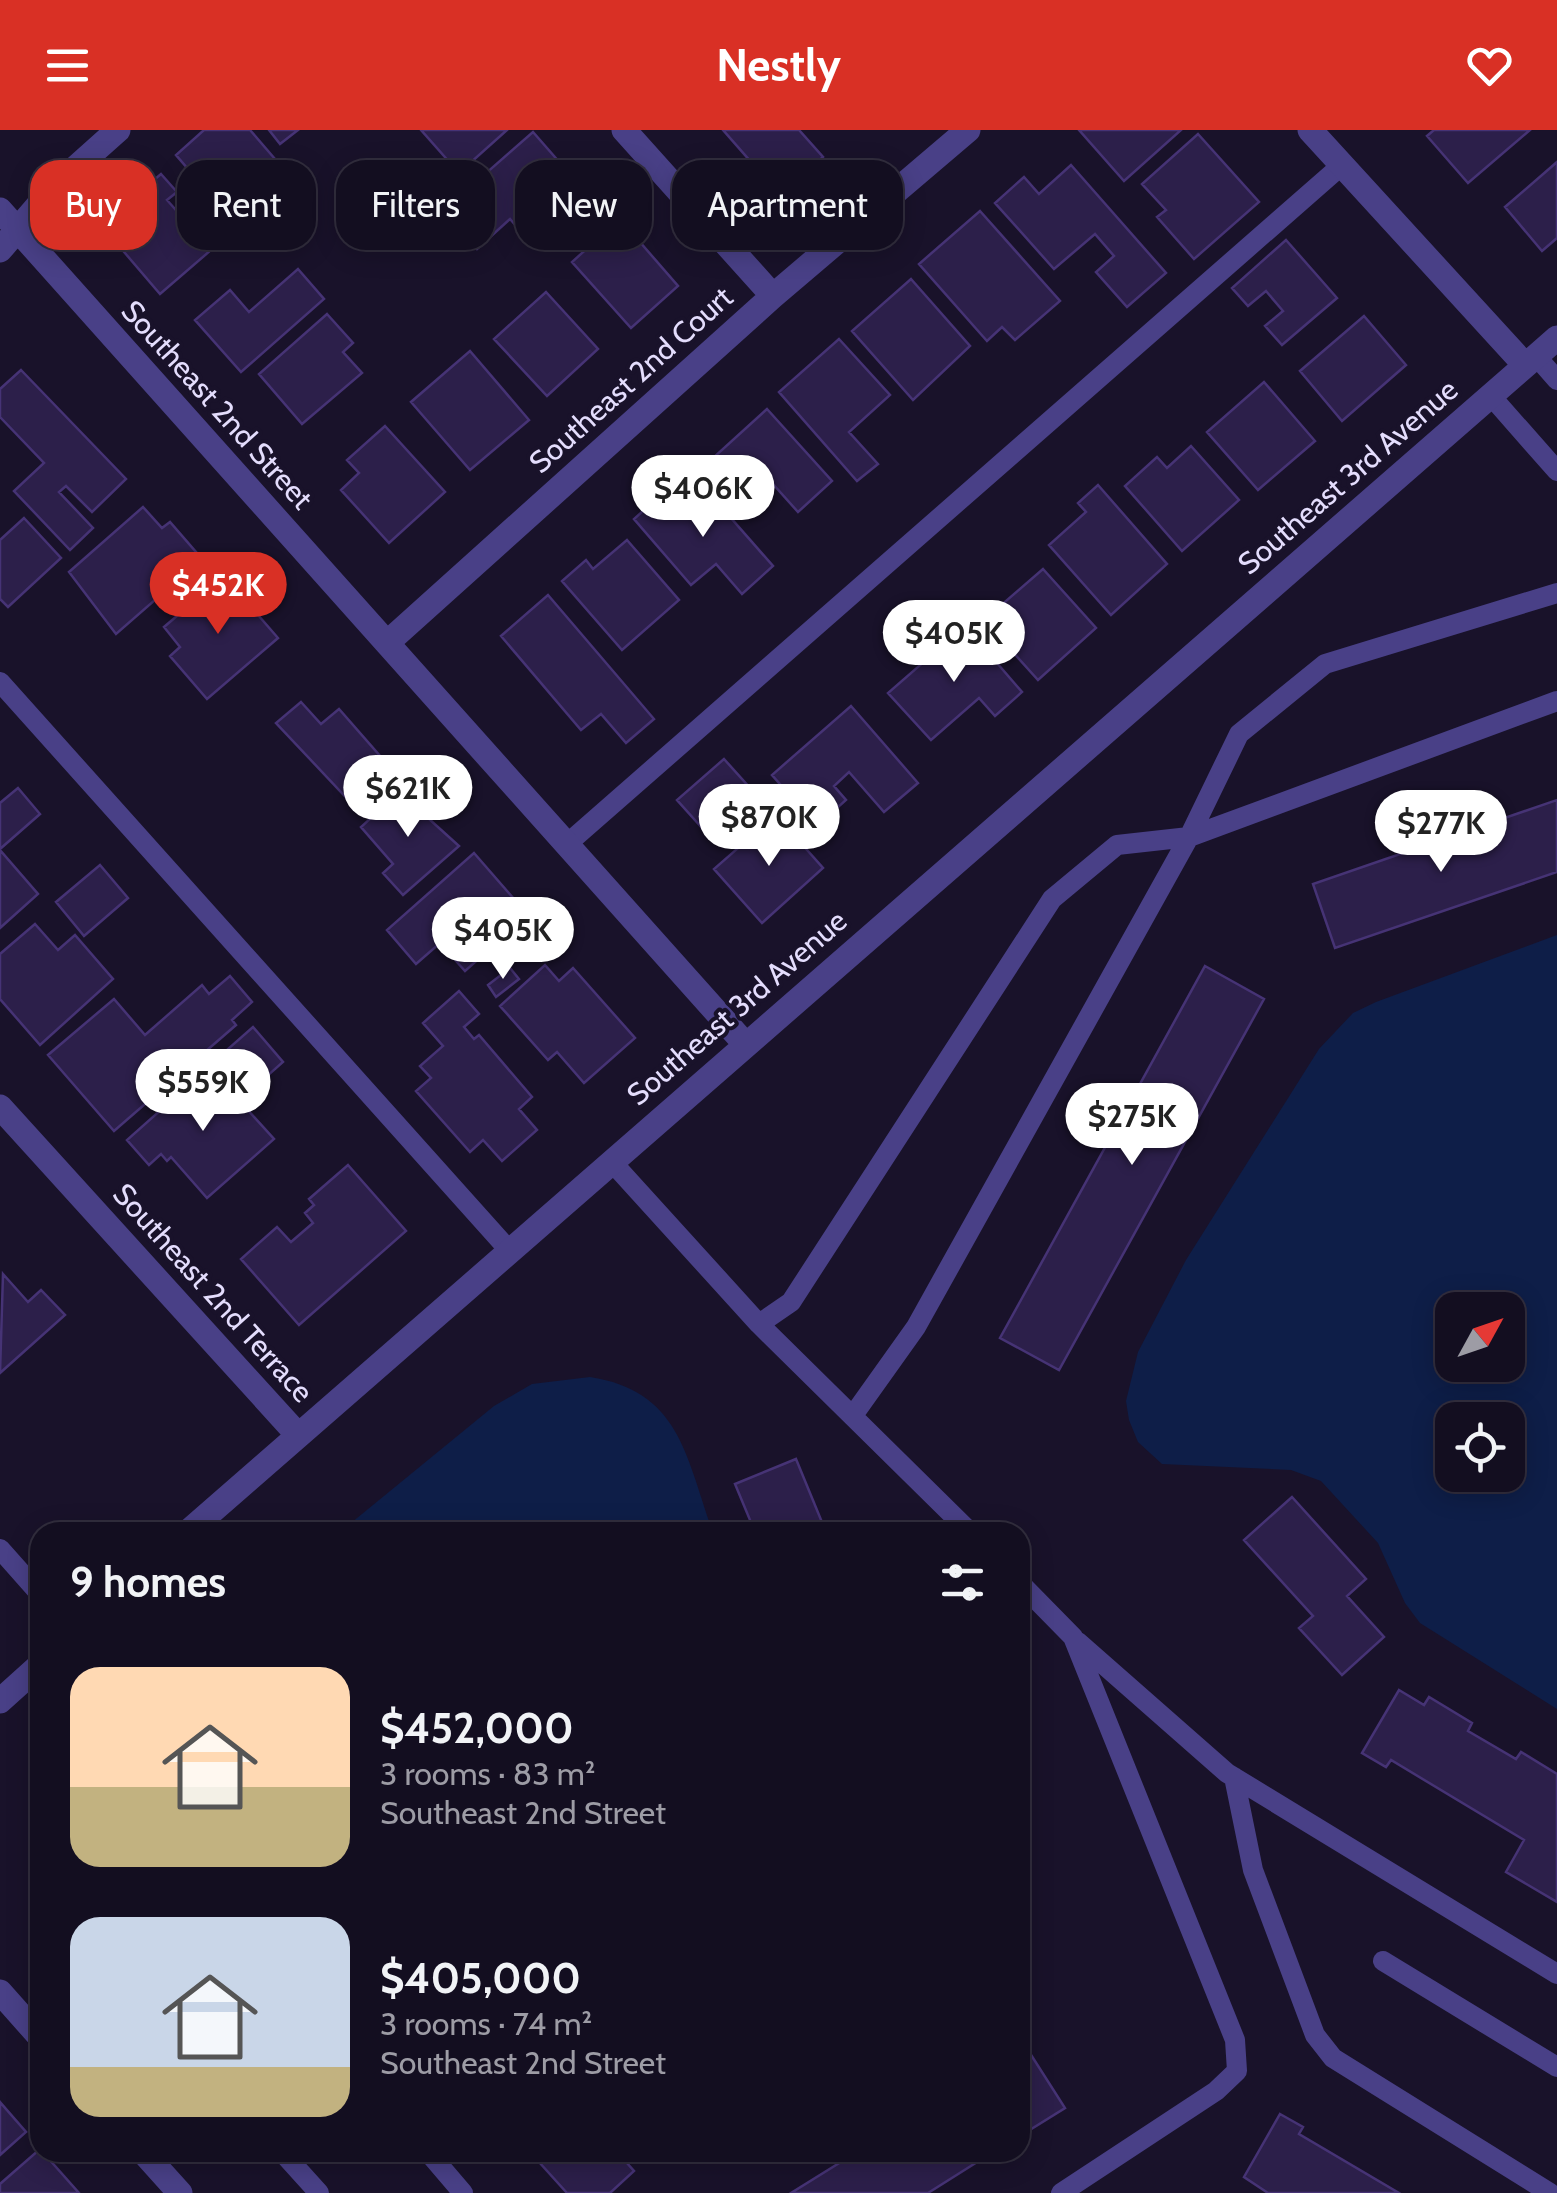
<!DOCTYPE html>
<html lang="en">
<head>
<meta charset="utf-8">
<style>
	:root { --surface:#130e20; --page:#1c1729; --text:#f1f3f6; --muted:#9d9ca5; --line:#322e3e; --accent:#d93025 }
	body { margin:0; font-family:Cabin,sans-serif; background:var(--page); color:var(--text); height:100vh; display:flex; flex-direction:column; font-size:38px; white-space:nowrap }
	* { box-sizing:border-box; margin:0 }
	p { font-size:32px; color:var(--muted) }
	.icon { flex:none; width:55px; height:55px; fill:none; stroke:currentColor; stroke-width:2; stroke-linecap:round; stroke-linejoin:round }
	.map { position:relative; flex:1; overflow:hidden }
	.side { position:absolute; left:30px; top:1392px; width:1000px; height:640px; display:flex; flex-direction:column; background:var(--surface); border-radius:30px; box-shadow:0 5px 25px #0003,0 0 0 2px var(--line) }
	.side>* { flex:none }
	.banner { position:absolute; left:30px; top:30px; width:1000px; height:90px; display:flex; gap:20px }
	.needle { width:65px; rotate:50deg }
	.controls { position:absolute; left:1435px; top:1162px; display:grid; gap:20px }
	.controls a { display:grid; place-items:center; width:90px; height:90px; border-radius:20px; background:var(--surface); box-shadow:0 5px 25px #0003,0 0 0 2px var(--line); font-size:50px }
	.price { position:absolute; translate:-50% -85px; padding:0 22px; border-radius:35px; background:#fff; color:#222; font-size:32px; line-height:65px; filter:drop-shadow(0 2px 5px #0008) }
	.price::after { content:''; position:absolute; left:50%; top:60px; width:30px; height:22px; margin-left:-15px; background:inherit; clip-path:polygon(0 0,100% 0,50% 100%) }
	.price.on { background:var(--accent); color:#fff }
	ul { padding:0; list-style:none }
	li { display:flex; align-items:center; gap:30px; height:250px; padding:0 40px }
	li span { display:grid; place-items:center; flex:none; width:280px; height:200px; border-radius:30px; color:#555 }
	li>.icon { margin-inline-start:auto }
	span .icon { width:120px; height:120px; fill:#fffc; stroke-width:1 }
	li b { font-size:42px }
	h2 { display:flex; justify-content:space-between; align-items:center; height:120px; padding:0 40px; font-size:42px }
	.tag { padding:0 35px; border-radius:30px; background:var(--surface); box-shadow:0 5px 25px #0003,0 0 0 2px var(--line); font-size:35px; line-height:90px }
	.tag.on { background:var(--accent); color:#fff }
	header { display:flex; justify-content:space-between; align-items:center; height:130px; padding:0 40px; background:var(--accent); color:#fff; font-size:45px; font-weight:700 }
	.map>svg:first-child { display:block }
	.water { fill:#0e1e48; fill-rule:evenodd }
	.building { fill:#2c1f4a; stroke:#463375; stroke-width:2.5 }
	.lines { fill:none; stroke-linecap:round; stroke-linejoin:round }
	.service { stroke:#494087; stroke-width:20 }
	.minor { stroke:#494087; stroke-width:25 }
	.labels { text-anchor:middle; stroke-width:8; stroke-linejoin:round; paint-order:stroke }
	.street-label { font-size:30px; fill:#e4ddfd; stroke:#19122a }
</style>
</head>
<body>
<header><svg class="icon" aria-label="menu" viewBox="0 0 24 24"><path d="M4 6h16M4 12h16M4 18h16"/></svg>Nestly<svg class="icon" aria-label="heart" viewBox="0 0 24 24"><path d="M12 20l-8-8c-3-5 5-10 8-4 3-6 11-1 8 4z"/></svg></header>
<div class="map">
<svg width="1557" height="2063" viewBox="0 0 1557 2063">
	<rect width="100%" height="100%" fill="#19122a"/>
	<path class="water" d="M1557 805V1579L1420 1493 1405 1473 1378 1413 1321 1351 1291 1340 1162 1334 1138 1312 1129 1290 1126 1271 1138 1222 1186 1130 1319 919 1353 883 1376 872ZM1452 1180H1508V1235H1452ZM1452 1290H1508V1345H1452Z
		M590 1247C681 1261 686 1328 713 1402H340L494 1276 532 1254Z"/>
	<path class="building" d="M204 0H250L300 58 266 87 254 73 233 91 176 25Z
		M269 0H298L280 14Z
		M421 0H507L459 43Z
		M723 0H799L823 27 780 65Z
		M1079 0H1181L1124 51Z
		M1434 0H1530L1468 53 1427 6Z
		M533 2 581 57 525 106 510 89 477 119 443 81Z
		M1198 4 1259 72 1194 129 1157 87 1166 80 1142 54Z
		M1557 32V108L1542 121 1505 77Z
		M1071 35 1166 143 1127 177 1096 142 1114 126 1095 104 1054 139 995 73 1024 47 1039 64Z
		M161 44 177 62 167 70 211 120 160 164 101 95Z
		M980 81 1060 171 1015 210 1002 197 987 211 919 134Z
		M620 89 678 156 631 198 572 132Z
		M1286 110 1337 168 1282 215 1265 196 1283 181 1266 161 1248 176 1232 158Z
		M298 139 324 169 241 242 195 190 230 160 249 182Z
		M911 149 970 216 913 270 852 201Z
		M546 162 598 219 547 266 494 209Z
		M327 184 353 213 343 222 362 243 302 294 259 244Z
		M1364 186 1406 235 1342 291 1300 241Z
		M839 209 890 265 849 302 878 334 857 351 779 262Z
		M470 221 529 290 470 340 411 272Z
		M21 240 126 349 92 382 66 356 59 362 93 398 70 420 14 361 44 333 0 287V259Z
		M1264 252 1315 311 1258 360 1207 302Z
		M767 279 832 351 798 382 772 353 752 371 713 328Z
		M385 296 445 362 389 413 341 360 359 343 347 330Z
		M1191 316 1239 370 1182 421 1125 356 1157 327 1167 338Z
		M702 355 773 436 742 464 716 434 691 455 634 389 663 363 675 378Z
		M1098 355 1167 434 1111 485 1049 415 1086 382 1078 373Z
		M143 377 162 398 170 392 202 429 116 504 69 442Z
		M24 388 61 428 8 477 0 469V410Z
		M627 410 679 470 622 520 562 451 586 430 593 439Z
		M1043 439 1096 498 1038 550 984 490Z
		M224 446 278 508 207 569 170 526 180 517 164 497Z
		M548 465 654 589 626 613 601 584 581 600 501 506Z
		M965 496 1022 562 995 586 979 568 931 610 888 563Z
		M301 572 321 594 339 579 395 643 355 677 276 593Z
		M851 576 918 653 884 682 849 642 834 656 846 670 817 696 772 645Z
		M724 629 759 668 712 709 677 670Z
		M406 656 423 675 418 679 459 716 403 765 383 743 393 734 361 697Z
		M18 658 40 684 0 719V673Z
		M1557 670V742L1335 818 1313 754Z
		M776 685 823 738 762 793 714 739Z
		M0 720 38 764 0 798Z
		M474 723 528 785 465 841 440 813 416 834 387 800Z
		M100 735 128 768 84 806 56 772Z
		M35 794 58 820 75 805 113 849 40 915 0 869V824Z
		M545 835 559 851 573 838 635 908 584 953 557 922 548 930 500 876Z
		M1205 836 1264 869 1059 1240 1000 1208Z
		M510 838 519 849 496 867 488 855Z
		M230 846 252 872 232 890 236 895 114 1001 48 925 114 869 145 905 202 855 209 864Z
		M459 861 479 884 464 897 474 909 479 905 532 967 519 979 537 1000 502 1031 483 1010 470 1022 416 961 431 948 420 936 443 916 423 893Z
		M253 897 283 932 241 969 211 934Z
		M209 937 274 1009 207 1068 171 1027 167 1031 161 1024 149 1035 127 1010Z
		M348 1035 406 1101 299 1195 241 1129 277 1097 291 1112 313 1093 305 1083 314 1075 309 1069Z
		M3 1144 28 1172 41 1160 65 1185 0 1243Z
		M796 1329 826 1402H755L735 1354Z
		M1292 1367 1366 1449 1347 1466 1384 1507 1342 1545 1299 1498 1313 1486 1244 1410Z
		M1399 1560 1424 1575 1429 1567 1472 1593 1468 1601 1516 1629 1521 1622 1557 1644V1772L1506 1742 1524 1710 1391 1630 1386 1637 1362 1623Z
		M1026 1917 1065 1978 1020 2006V1921Z
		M0 1972 26 2002 0 2025Z
		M1280 1984 1303 1997 1299 2004 1399 2063H1268L1244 2047Z
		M40 2019 79 2063H0V2054Z
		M530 2022H617L634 2041 610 2063H567Z
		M857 2022H993L928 2063H791Z"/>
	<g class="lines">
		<path class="service" d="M1536 226 1557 250
			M1491 266 1557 341
			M0 552 509 1120
			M567 714 1342 35
			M611 1031 759 1194 970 1402
			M759 1194 791 1172 1052 769 1117 715 1189 707 1239 604 1325 534 1557 463
			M854 1284 916 1197 1189 707 1557 571
			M0 1419 40 1464
			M1020 1453 1073 1507 1235 1910 1237 1941 1216 1961 1061 2063
			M1078 1512 1227 1643 1557 1844
			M1234 1647 1253 1740 1315 1905 1333 1928 1550 2063
			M1383 1831 1557 1937
			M282 2022 319 2063
			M428 2022 463 2063"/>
		<path class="minor" d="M624 0 773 166
			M1310 0 1525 235
			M0 80 746 915
			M0 120 53 58 118 0
			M387 513 773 166 968 0
			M0 977 298 1305
			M188 1402 1557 208
			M0 1571 40 1535
			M0 1862 40 1907
			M143 2022 180 2063"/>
	</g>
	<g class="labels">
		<g class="street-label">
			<text transform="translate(631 250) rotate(-42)" y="10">Southeast 2nd Court</text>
			<text transform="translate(217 275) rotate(48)" y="10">Southeast 2nd Street</text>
			<text transform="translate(1348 347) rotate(-41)" y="10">Southeast 3rd Avenue</text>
			<text transform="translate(737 878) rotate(-41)" y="10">Southeast 3rd Avenue</text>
			<text transform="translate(213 1163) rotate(48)" y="10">Southeast 2nd Terrace</text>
		</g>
	</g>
</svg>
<div class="controls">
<a><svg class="needle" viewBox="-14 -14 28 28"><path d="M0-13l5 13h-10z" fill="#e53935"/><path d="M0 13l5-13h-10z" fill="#9d9ca5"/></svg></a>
<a><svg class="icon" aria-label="locate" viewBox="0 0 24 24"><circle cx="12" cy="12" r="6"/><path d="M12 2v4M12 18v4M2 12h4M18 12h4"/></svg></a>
</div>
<b class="price" style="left:703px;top:410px">$406K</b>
<b class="price on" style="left:218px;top:507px">$452K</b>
<b class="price" style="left:954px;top:555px">$405K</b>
<b class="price" style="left:408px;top:710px">$621K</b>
<b class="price" style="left:769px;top:739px">$870K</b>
<b class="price" style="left:1441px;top:745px">$277K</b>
<b class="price" style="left:503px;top:852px">$405K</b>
<b class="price" style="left:203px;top:1004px">$559K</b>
<b class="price" style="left:1132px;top:1038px">$275K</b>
<div class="banner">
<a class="tag on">Buy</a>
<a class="tag">Rent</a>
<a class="tag">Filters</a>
<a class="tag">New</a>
<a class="tag">Apartment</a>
</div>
<section class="side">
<h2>9 homes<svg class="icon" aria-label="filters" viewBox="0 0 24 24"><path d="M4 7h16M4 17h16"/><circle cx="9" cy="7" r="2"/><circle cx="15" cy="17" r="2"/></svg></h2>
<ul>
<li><span style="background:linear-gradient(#ffd9b3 60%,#c2b280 0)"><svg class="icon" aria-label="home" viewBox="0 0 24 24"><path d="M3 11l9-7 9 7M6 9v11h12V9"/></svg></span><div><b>$452,000</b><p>3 rooms · 83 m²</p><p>Southeast 2nd Street</p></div></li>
<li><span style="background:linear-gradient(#c9d6e8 75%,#c2b280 0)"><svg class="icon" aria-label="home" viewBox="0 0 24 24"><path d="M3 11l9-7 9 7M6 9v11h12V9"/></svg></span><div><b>$405,000</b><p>3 rooms · 74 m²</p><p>Southeast 2nd Street</p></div></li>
</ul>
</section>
</div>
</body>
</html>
